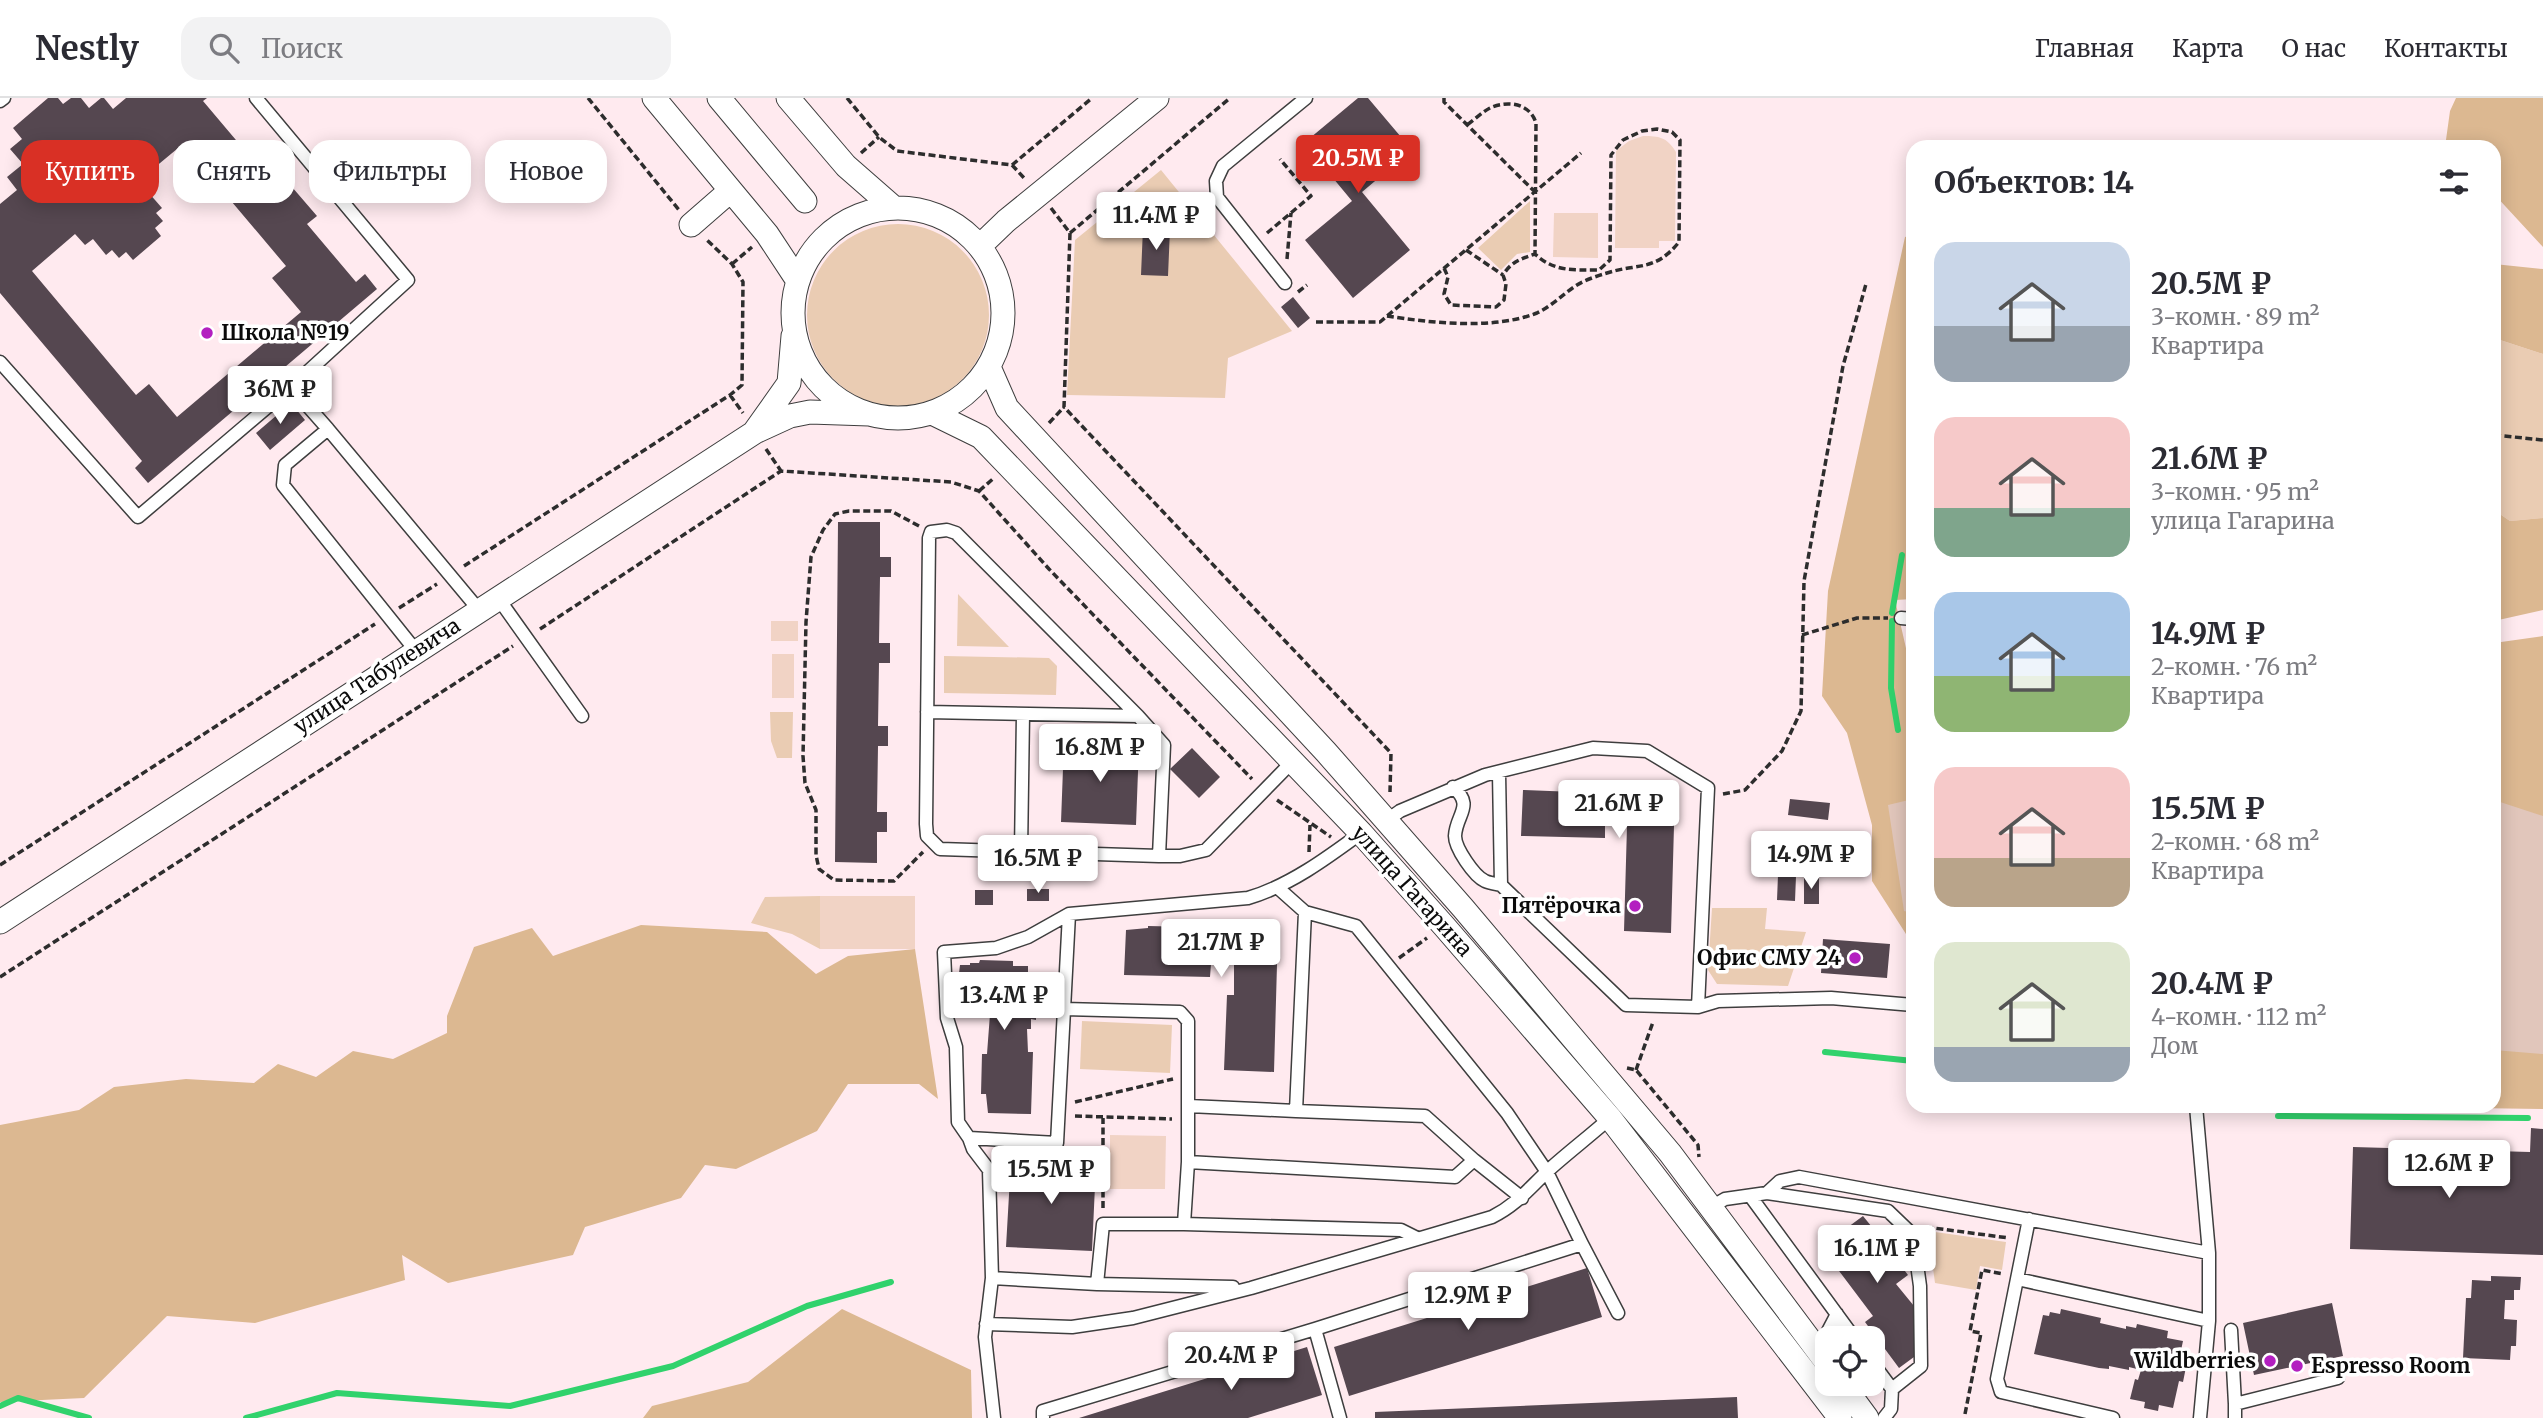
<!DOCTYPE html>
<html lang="ru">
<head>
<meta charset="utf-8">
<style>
	:root { --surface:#fff; --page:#f2f2f3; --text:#2b2b33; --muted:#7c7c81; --line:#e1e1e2; --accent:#d93025 }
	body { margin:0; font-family:Merriweather,serif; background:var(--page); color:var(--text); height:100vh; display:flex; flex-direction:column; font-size:26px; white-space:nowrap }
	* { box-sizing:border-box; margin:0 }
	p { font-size:23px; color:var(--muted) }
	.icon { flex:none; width:38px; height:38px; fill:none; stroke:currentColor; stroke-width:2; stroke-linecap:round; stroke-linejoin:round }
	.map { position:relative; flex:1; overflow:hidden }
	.details { position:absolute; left:1906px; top:42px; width:595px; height:973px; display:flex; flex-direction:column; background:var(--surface); border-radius:21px; box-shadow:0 4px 18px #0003 }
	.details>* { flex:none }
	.banner { position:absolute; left:21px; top:42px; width:665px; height:63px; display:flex; gap:14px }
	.tools { position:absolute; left:1815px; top:1228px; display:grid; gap:14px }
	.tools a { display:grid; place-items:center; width:70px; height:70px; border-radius:14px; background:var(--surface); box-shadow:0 4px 18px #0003; font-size:35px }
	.price { position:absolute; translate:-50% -60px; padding:0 16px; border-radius:7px; background:#fff; color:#222; font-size:23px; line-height:46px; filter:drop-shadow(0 2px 4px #0008) }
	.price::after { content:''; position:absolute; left:50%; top:42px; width:21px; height:16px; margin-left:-10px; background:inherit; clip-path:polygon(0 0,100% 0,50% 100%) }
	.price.on { background:var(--accent); color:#fff }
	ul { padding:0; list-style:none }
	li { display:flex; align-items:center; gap:21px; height:175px; padding:0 28px }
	li span { display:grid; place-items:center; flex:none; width:196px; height:140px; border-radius:21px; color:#555 }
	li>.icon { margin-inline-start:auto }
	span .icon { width:84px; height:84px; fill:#fffc; stroke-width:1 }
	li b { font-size:30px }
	h2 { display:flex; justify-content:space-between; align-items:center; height:84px; padding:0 28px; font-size:30px }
	.pill { padding:0 24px; border-radius:21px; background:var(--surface); box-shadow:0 4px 18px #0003; font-size:24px; line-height:63px }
	.pill.on { background:var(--accent); color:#fff }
	header { display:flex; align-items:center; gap:42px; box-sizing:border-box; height:98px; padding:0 35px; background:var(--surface); border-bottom:2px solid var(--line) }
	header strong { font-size:33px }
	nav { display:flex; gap:38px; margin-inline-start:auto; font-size:24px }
	.search { width:490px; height:63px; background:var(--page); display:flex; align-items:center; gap:18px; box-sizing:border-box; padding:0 24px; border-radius:21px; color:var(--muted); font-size:26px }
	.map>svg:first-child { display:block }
	.green { fill:#eaccb3 }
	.forest { fill:#dcb891 }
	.cemetery { fill:#e1c6bb }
	.pitch { fill:#f1d3c5 }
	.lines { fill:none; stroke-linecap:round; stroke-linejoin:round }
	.stream { stroke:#31d26c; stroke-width:6 }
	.building { fill:#554750; fill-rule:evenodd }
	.lane-casing { stroke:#3e3e3e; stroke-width:15 }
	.street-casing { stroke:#3e3e3e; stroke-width:25 }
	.path { stroke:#2d2d2d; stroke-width:3.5; stroke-dasharray:7 3.5; stroke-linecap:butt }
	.lane { stroke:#fff; stroke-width:12 }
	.street { stroke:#fff; stroke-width:23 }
	.poi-dot { fill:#b31fc0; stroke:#fff; stroke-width:2.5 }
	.labels { text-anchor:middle; stroke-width:7; stroke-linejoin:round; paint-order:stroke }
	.poi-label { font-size:21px; font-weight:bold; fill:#0b0b0b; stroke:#fff; text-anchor:end }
	.street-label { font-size:21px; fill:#0b0b0b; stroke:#fff }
</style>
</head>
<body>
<header>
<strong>Nestly</strong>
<div class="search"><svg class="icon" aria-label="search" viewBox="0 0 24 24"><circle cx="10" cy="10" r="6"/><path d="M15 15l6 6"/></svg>Поиск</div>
<nav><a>Главная</a><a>Карта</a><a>О нас</a><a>Контакты</a></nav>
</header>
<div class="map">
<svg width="2543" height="1320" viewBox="0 0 2543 1320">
	<rect width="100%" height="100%" fill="#ffeaef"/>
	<path class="green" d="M1161 72 1292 233 1228 260 1225 300 1067 297 1075 142Z
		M1530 103V154L1517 156 1501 172 1478 150Z
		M807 217a91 91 0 1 1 182 0a91 91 0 1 1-182 0Z
		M2494 240 2543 256V420L2510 423 2494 412Z
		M958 496 1009 549 957 548Z
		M944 558 1049 560 1057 568 1056 597 944 595Z
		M770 614H793L792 660H777L771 643Z
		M820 798V851L792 836 751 825 765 799Z
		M1712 810H1767L1765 831 1806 834 1788 888 1717 886 1708 872Z
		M1082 923 1172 927 1170 975 1080 971Z
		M1928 1133 2006 1144 2002 1172 1980 1168 1976 1192 1935 1185Z"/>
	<path class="forest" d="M2456 0H2543V149L2494 96V49H2445L2450 13Z
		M1913 137V501L1895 502 1913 581V847L1872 783V727L1847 635 1822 598 1828 493 1905 139Z
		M2494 166 2543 171V256L2494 240Z
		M2494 412 2510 423 2543 420V512L2494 523Z
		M2543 538V1011L2330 1008H2494V545Z
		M641 827 767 834 816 876 848 858 915 851 938 1001 919 986H848L817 1033 736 1071 705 1067 681 1100 585 1129 573 1157 448 1185 402 1157 405 1182 255 1225 167 1218 84 1300 0 1304V1027L79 1012 114 989 186 981 254 985 278 966 316 979 353 953 393 961 447 935V918L474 849 532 830 553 858Z
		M842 1211 971 1272 972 1320H643L652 1308 748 1284Z"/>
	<path class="cemetery" d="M1913 701V815L1904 813 1888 707Z
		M2494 702 2543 718V956L2494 952Z"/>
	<path class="pitch" d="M1643 38C1659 38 1667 39 1676 54L1675 143H1659V150H1615L1616 53 1629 43Z
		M1554 115H1598V160L1553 159Z
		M771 523H798V543H771Z
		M772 556H794V600H772Z
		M820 798H915V851H820Z
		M1110 1037 1166 1038 1165 1091H1110Z"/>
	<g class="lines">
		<path class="stream" d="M1892 515 1902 457
			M1892 523 1891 590 1898 632
			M1825 954 1913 963
			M2278 1018 2528 1020
			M0 1308 18 1300 89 1320
			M246 1320 337 1295 510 1308 673 1268 807 1208 891 1184"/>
	</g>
	<path class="building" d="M48 0H58L63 6 71 0H81L89 10 101 0H104L113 11 126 0H207L203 3 258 68 267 60 317 118 307 126 356 184 365 176 377 191 148 385 135 370 142 363 0 195V106L17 92 7 79 23 66 10 51 22 41 13 30ZM183 46 286 168 272 180 301 214 177 319 149 286 136 297 32 173 75 136 85 147 93 141 106 157 112 152 119 160 126 154 133 162 161 138 155 130 163 123 156 115 162 110 148 94 157 87 148 75Z
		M1358 0H1368L1412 52 1362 94 1410 152 1353 200 1305 142 1352 103 1304 45Z
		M1143 130 1170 131 1168 178 1141 177Z
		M1293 199 1310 220 1298 230 1281 209Z
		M291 305 305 322 270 352 256 335Z
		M838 424H880V459H891V479H880L879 545H890V565H879L878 628H888V648H878L877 714H887V734H877V765L835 764Z
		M1064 644 1139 647 1136 727 1061 724Z
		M1192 650 1220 679 1199 700 1170 671Z
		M1613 684 1666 686V692H1675L1671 835 1624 833 1627 728 1605 727V740L1521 738 1523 692 1601 695V690H1613Z
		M1790 701 1830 705 1828 722 1788 717Z
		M1778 777 1796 778 1795 803 1777 802Z
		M1804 780H1819V806H1804Z
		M1027 791H1049V803H1027Z
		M975 792H993V807H975Z
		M1218 823 1269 825V831H1278L1274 974 1224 972 1227 897H1234V867L1211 866 1210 879 1124 877 1126 832 1148 830V828L1192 829V831L1212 834V829H1218Z
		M1823 841 1890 846 1887 880 1821 875Z
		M980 862 1013 863V868H1028V880H1034V890H1036V922L1031 921V931H1027L1028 954H1033L1031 1016 988 1015 986 996H981L982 956H987L990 916H993V906L961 907 962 875H959L960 867H970V865H979Z
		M2531 1030 2543 1031V1157L2350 1151 2353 1049 2530 1054Z
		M1011 1062 1096 1066 1092 1153 1006 1149Z
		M1863 1118 1880 1139 1895 1127 1903 1137 1887 1149 1908 1177 1896 1186 1914 1208V1259L1899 1270 1865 1224 1873 1218 1821 1149Z
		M1587 1170 1602 1219 1349 1298 1334 1249Z
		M2491 1178 2521 1179 2520 1192H2514V1202H2505L2504 1221 2517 1222 2516 1248H2511L2510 1262 2463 1260 2466 1200H2471L2472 1182 2491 1183Z
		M2332 1205 2343 1258 2254 1277 2243 1225Z
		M2061 1211 2101 1220 2100 1225 2126 1231V1228L2136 1230 2137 1226 2168 1233 2167 1240 2183 1243 2180 1257 2188 1259 2183 1284 2179 1283 2173 1310 2159 1307 2158 1313 2144 1310 2145 1304 2130 1301 2135 1281 2138 1282 2141 1272 2129 1269V1272L2109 1268V1271L2099 1270 2034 1256 2043 1217 2049 1218 2050 1214 2060 1216Z
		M1307 1249 1322 1297 1248 1320H1079Z
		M1737 1299 1738 1320H1375V1314Z"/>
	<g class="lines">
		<g class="lane-casing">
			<path id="lane" d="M0 3 4 0
				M1285 185 1217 99 1216 83 1223 68 1306 0
				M0 264 138 419 291 289 408 182 256 0
				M291 289 328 331
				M498 500 582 618
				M1901 520 1913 521
				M416 553 283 387 285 367 328 331 479 512
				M927 614 1138 618
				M1453 689C1475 708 1456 716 1455 738 1455 750 1474 778 1485 783 1489 785 1496 786 1501 787
				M1386 723 1400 713 1485 677 1593 650 1647 653 1708 690 1698 909 1626 907 1501 787 1499 675
				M1021 754 1023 616
				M1159 758 1164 647 1138 618 956 435 947 432 931 434 929 440 926 726 927 738 940 751 1159 758H1180L1206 752 1292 664
				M1277 789 1305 814 1356 828 1507 1015 1547 1074 1582 1146
				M1698 909 1718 903 1831 900 1913 907
				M1064 911 1180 914 1188 923V1064L1184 1126 1401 1132 1417 1140
				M1189 1008 1296 1013 1305 814
				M2196 1008 2209 1155
				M1296 1013 1425 1018 1474 1062 1522 1100
				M969 1040 1057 1045 1069 816
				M1188 1064 1455 1079 1474 1062
				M1767 1095 1780 1083 1799 1079 2209 1155V1223
				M1751 1099 1855 1241
				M1711 1109 1725 1101 1767 1095 1888 1113 1913 1137 1920 1188 1921 1268 1892 1291 1891 1311 1884 1320
				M992 1180 1097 1186 1103 1126H1184
				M2017 1181 2029 1121
				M1097 1186 1233 1189
				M986 1226 1072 1229 1133 1220 1251 1190 1492 1119C1518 1106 1530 1089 1551 1070 1570 1053 1591 1037 1610 1020
				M1315 1231 1340 1320
				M2231 1232 2235 1306
				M1814 1248 1826 1237 1837 1216
				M1872 1264 1892 1291
				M994 1320 985 1239 992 1180 989 1072 973 1051 969 1040 958 1024 956 949 947 920 944 854 996 850 1028 839 1069 816 1248 800C1289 788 1327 760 1361 735
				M1043 1320V1313L1315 1231 1582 1146 1618 1215
				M2113 1320 2001 1294 1997 1281 2017 1181 2209 1223 2200 1320
				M2235 1320V1306L2338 1280"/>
		</g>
		<g class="street-casing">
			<path id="street" d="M654 0 767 136 798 183
				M719 0 805 103
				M788 0 846 68 894 110
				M793 215a105 105 0 1 1 210 0a105 105 0 1 1-210 0Z
				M691 127 730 93
				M980 148 1006 123 1157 0
				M989 269 1007 310 1326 654 1463 810 1670 1055 1827 1265
				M932 315 981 339 1361 735 1444 828 1610 1020 1840 1320
				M755 333 789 285 793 238
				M0 824 755 334 790 318 810 314 869 316
				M1842 1286 1867 1320"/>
		</g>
		<path class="path" d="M588 0 679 112
			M847 0 879 39 897 53 1012 67 1025 81
			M1444 0V4L1534 93
			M861 55 879 39
			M1012 67 1092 0
			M1051 110 1070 135 1064 309 1391 655 1390 694
			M1070 135 1230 0
			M1267 135 1311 98 1280 61
			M1466 152 1503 177
			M1287 161 1291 115
			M732 166 752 149
			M1444 170 1448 179 1444 196 1451 207 1496 209 1504 202 1506 186 1503 177C1511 164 1520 161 1535 156
			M1298 194 1307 187
			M1387 218C1432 225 1493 232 1537 215 1552 208 1563 196 1577 187 1585 182 1597 178 1607 175 1638 165 1655 174 1679 144L1680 42 1672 34 1657 31 1642 33 1623 42 1611 57 1610 162 1599 172C1574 172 1554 174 1535 156L1536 25C1530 5 1507 2 1490 10 1482 14 1474 22 1467 27
			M1316 224H1380L1581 55
			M730 297 743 315
			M1049 325 1064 309
			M2494 337 2543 342
			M766 351 781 373
			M979 393 994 380
			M919 428 891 413H849L835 416 823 432 811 459 806 524 803 658 805 685 816 712V757L819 771 834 782 894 783 923 754
			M464 468 730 297 742 287 743 184 732 166 706 141
			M399 510 437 486
			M540 531 781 373 951 384 979 393 1049 471 1252 681
			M1802 537 1857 520H1888
			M1723 696 1745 692 1782 653 1801 613 1804 483 1843 268 1866 186
			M1277 702 1331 739
			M1309 754 1310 727
			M0 767 375 526
			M1399 860 1427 840
			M0 879 513 548
			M1627 970 1636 972 1698 1047 1699 1059
			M1636 972 1653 924
			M1075 1004 1173 981
			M1075 1018 1172 1021
			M1103 1110V1020
			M1926 1129 2009 1140
			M1965 1316 1981 1235 1970 1233 1982 1172 2003 1176"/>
		<use href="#lane" class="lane"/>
		<use href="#street" class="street"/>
	</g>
	<g class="poi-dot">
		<circle cx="207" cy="235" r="7"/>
		<circle cx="1635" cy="808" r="7"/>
		<circle cx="1855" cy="860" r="7"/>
		<circle cx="2270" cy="1263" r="7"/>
		<circle cx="2297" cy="1268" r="7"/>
	</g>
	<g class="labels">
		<g class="poi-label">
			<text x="221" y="242" text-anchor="start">Школа №19</text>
			<text x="1621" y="815">Пятёрочка</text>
			<text x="1841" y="867">Офис СМУ 24</text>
			<text x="2256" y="1270">Wildberries</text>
			<text x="2311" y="1275" text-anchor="start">Espresso Room</text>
		</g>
		<g class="street-label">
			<text transform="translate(377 578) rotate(-33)" y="7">улица Табулевича</text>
			<text transform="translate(1412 793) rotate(48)" y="7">улица Гагарина</text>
		</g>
	</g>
</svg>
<div class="tools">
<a><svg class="icon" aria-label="locate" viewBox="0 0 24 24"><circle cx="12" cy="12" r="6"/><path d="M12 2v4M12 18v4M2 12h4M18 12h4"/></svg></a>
</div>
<b class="price on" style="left:1358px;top:97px">20.5M ₽</b>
<b class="price" style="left:1156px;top:154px">11.4M ₽</b>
<b class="price" style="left:280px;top:328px">36M ₽</b>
<b class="price" style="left:1100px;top:686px">16.8M ₽</b>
<b class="price" style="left:1619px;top:742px">21.6M ₽</b>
<b class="price" style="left:1811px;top:793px">14.9M ₽</b>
<b class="price" style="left:1038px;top:797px">16.5M ₽</b>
<b class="price" style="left:1221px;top:881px">21.7M ₽</b>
<b class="price" style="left:1004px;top:934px">13.4M ₽</b>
<b class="price" style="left:2449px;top:1102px">12.6M ₽</b>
<b class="price" style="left:1051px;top:1108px">15.5M ₽</b>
<b class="price" style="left:1877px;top:1187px">16.1M ₽</b>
<b class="price" style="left:1468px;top:1234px">12.9M ₽</b>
<b class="price" style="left:1231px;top:1294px">20.4M ₽</b>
<div class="banner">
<a class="pill on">Купить</a>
<a class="pill">Снять</a>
<a class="pill">Фильтры</a>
<a class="pill">Новое</a>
</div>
<section class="details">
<h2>Объектов: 14<svg class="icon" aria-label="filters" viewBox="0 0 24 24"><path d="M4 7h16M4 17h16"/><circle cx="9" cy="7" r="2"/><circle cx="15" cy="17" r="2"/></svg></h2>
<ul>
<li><span style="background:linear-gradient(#c9d6e8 60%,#9aa5b1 0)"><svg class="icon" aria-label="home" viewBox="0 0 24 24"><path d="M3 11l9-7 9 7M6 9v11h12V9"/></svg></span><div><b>20.5M ₽</b><p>3-комн. · 89 m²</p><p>Квартира</p></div></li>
<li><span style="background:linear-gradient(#f6c9c9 65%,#7fa58c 0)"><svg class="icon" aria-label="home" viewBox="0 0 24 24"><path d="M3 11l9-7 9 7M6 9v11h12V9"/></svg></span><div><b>21.6M ₽</b><p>3-комн. · 95 m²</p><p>улица Гагарина</p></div></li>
<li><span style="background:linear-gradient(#a9c7e8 60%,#8fb573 0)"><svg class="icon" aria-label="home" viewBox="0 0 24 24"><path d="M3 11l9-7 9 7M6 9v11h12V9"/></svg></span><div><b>14.9M ₽</b><p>2-комн. · 76 m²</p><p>Квартира</p></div></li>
<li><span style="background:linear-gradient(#f6c9c9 65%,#b9a48a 0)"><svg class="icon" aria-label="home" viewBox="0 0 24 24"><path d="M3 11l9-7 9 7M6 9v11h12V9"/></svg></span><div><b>15.5M ₽</b><p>2-комн. · 68 m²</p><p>Квартира</p></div></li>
<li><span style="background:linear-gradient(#dfe7d0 75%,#9aa5b1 0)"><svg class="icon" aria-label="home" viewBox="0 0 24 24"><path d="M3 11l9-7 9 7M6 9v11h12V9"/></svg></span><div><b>20.4M ₽</b><p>4-комн. · 112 m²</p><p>Дом</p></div></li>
</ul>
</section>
</div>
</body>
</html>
